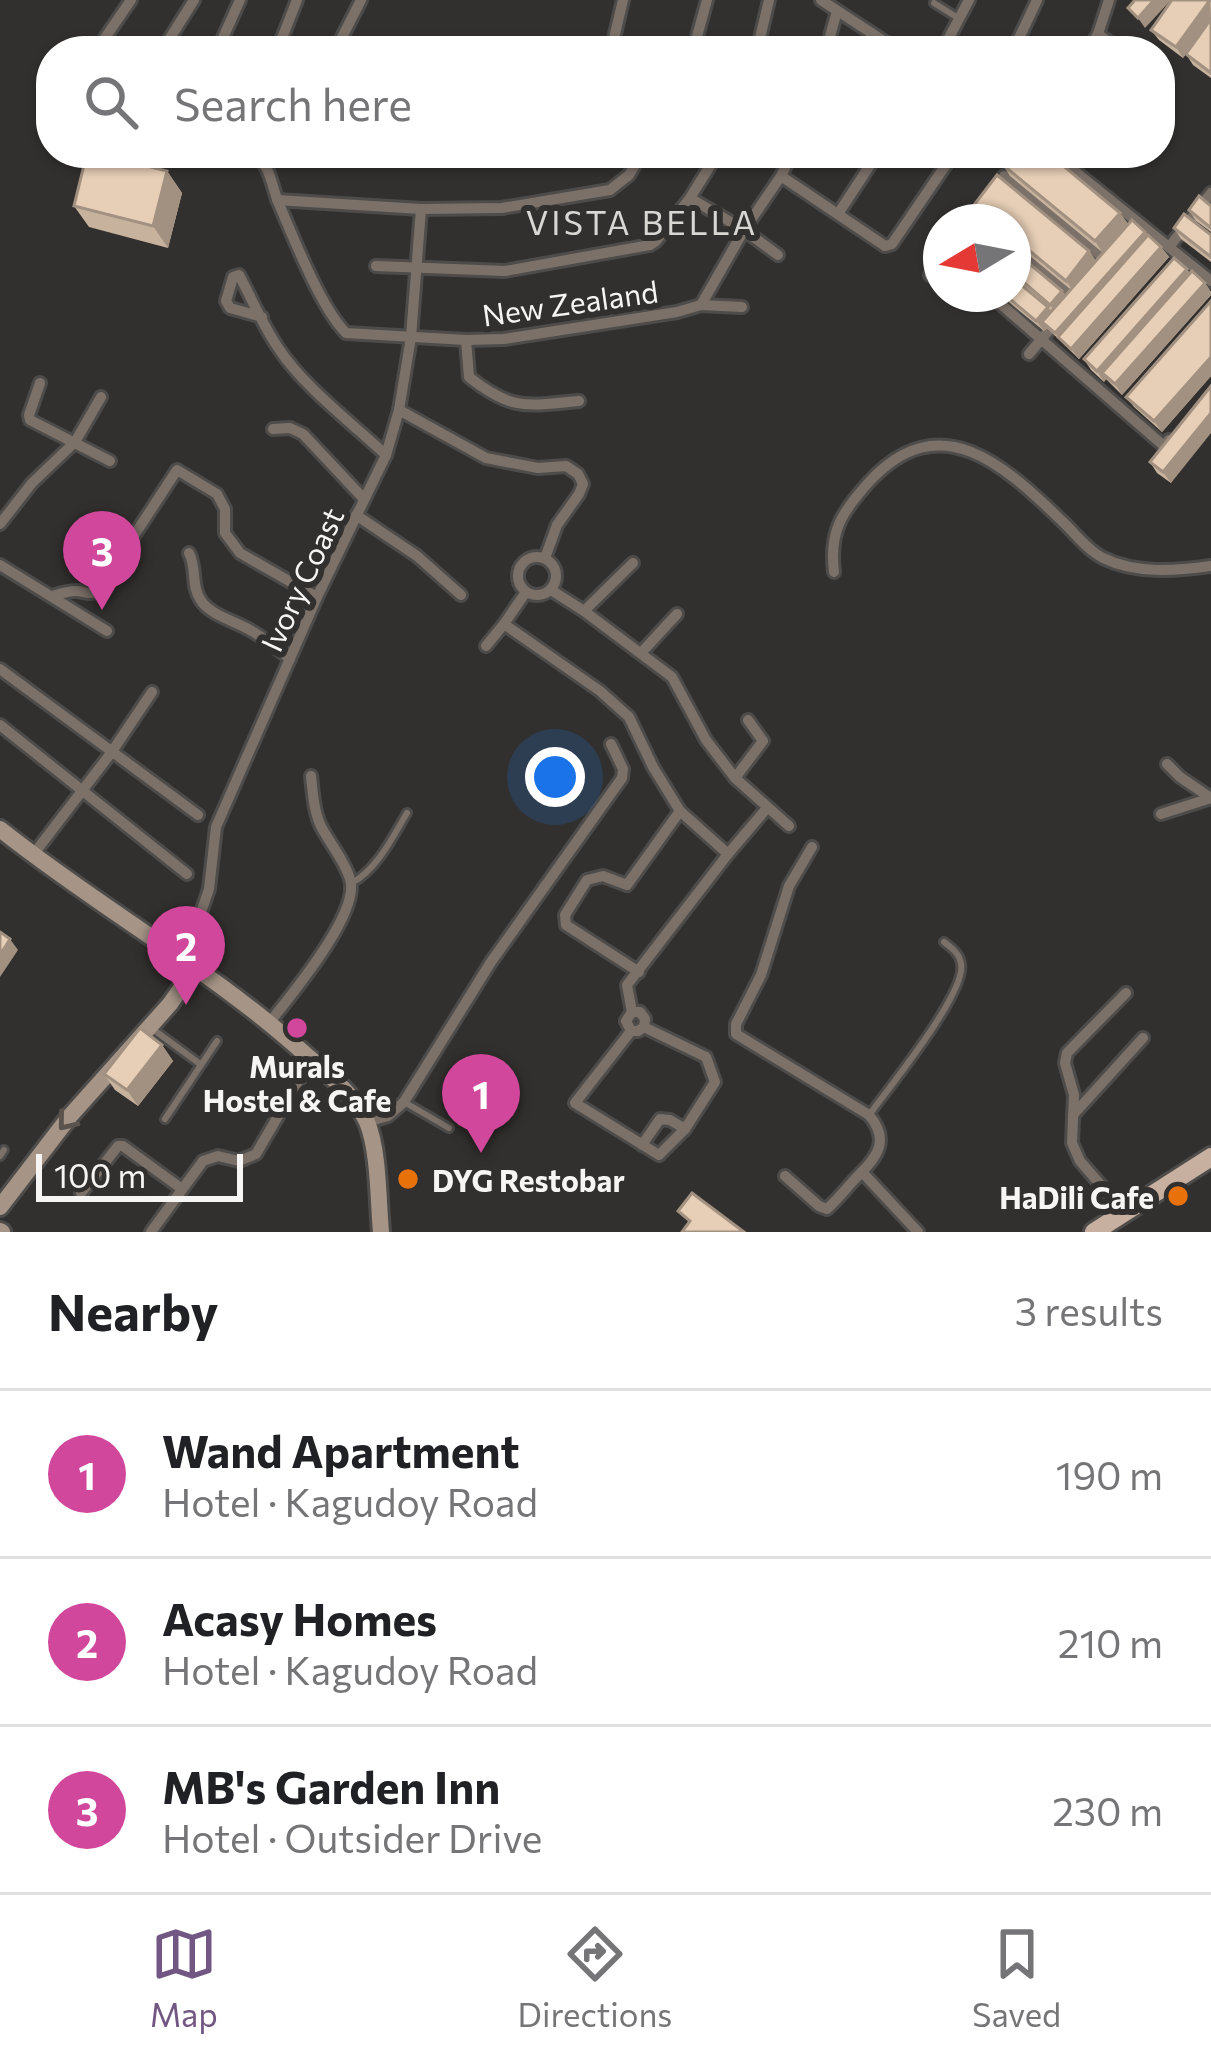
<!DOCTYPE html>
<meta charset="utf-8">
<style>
body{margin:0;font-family:Commissioner,sans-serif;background:#f2f2f2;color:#202124}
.compass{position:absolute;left:923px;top:204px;width:108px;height:108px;border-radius:50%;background:#fff;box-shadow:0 3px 9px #0004;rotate:260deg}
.scale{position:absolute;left:36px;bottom:30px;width:207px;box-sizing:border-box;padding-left:12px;border:6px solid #f6f5f3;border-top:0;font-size:33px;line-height:42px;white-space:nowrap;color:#f6f5f3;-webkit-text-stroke:9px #32302e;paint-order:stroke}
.you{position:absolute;left:555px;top:777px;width:42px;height:42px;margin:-30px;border:9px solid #fff;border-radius:50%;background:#1a73e8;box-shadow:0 0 0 18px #1a73e833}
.badge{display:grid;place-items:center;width:78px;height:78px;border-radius:50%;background:#735783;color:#fff;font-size:39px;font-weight:700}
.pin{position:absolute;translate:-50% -99px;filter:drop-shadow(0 3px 6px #0008)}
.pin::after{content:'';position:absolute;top:63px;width:42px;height:36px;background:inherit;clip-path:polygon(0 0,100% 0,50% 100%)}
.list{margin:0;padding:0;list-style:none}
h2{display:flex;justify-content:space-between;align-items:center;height:156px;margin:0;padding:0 48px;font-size:51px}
h2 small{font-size:39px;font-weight:400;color:#757577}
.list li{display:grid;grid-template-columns:78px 1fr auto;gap:36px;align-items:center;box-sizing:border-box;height:168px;padding:0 48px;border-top:3px solid #e0e0e0}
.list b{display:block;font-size:45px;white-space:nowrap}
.list p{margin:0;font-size:39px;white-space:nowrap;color:#757577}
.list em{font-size:39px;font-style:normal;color:#757577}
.icon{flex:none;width:66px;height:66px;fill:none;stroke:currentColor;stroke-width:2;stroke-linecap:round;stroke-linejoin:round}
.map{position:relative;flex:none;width:1211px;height:1232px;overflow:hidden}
.search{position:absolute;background:#fff;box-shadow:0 3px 9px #0004;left:36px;right:36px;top:36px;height:132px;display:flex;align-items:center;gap:30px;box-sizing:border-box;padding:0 42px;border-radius:48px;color:#757577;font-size:45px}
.sheet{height:660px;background:#fff}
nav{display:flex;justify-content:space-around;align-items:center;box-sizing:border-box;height:168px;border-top:3px solid #e0e0e0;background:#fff;font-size:33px;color:#757577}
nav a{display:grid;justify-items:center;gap:6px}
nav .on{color:#735783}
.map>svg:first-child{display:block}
</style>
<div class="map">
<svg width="1211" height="1232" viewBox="0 0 1211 1232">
<rect width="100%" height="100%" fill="#32302e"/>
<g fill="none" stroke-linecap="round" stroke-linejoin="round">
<!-- lane casing -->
<g stroke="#4d4c4a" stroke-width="12">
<g id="lane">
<path d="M934,3L958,18"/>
<path d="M352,883C378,868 392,838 407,813"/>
<path d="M154,1030L200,1064"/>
<path d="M404,1102L449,1128"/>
<path d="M869,1115C888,1089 967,992 961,964C960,954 952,948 944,942"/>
<path d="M165,1119L217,1041"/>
<path d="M0,1156L4,1150"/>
</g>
</g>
<!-- street casing -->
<g stroke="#4d4c4a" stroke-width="16">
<g id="street">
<path d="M821,0L899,51"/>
<path d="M1098,34L1121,51"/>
<path d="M96,51L131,0"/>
<path d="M166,51L165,46L194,0"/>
<path d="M217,51L240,0"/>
<path d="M277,51L297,0"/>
<path d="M335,51L361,0"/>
<path d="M611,51L623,0"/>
<path d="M693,51L707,0"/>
<path d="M757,51L769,0"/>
<path d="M826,51L837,11"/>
<path d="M942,51L969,0"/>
<path d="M1013,51L1037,0"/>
<path d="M1087,51L1098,34L1109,0"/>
<path d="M254,153C271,166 271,185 279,204C294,239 321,308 346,333L466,340L504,339L677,312L701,305L742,307"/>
<path d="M1052,153L1211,281"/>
<path d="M781,176L885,246L892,244L954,153"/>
<path d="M1004,176L1107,261"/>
<path d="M690,198L744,230L778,255"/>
<path d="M277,200L421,209L502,208L610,190L629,175L642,153"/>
<path d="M838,214L878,153"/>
<path d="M971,222L987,200"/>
<path d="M1170,246L1211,193"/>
<path d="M1013,248L1075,300"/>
<path d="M376,266L505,271L650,245L656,241L690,198L718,153"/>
<path d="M930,275L941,263"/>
<path d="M989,294L1164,446L1169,440"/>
<path d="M701,305L744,230L781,176L792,153"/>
<path d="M262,317L230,308L226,301L233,277L239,275C252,299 263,326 279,349C303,386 353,424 386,455"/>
<path d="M466,340L469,377C512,411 526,406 579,401"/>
<path d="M1029,354L1056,322"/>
<path d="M40,383L29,415L30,420L110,461"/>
<path d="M399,410L486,458L538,468L566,466L578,474L583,484L579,494L557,525L545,558"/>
<path d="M273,429L290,428L303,434L364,499"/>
<path d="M356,515L417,556L461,595"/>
<path d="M0,524L32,483L75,442L101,397"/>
<path d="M189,553C197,568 191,585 200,599C209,615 235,621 250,630C264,638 277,648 290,659"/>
<circle cx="537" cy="576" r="19"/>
<path d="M0,565L107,631"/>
<path d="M834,572C829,531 842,512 869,482C940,405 1004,465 1062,521C1075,533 1087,550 1103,558C1136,574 1175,571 1211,566"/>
<path d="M551,590L584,611L633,563"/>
<path d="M52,596C60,594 69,590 78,591C86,592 88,595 97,592L177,470L217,494L225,509V533L240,553L317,597"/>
<path d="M584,611L672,677L706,740L735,778L789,826"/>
<path d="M504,624L526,592"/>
<path d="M486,646L504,624L600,691L629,717L653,767L680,811L728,854"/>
<path d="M641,653L677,614"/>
<path d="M0,669L198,815"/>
<path d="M0,725L187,874"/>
<path d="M1167,764L1180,777L1211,798"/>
<path d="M735,778L763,741L748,720"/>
<path d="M1161,814L1211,798"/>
<path d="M33,855L111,753L152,692"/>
<path d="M182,958L194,933L209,889L216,827L317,597L386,455L399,410L411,337L421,209"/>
<path d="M639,972L566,925L565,915L587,880L603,876L627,885L680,811"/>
<path d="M632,1012L627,985L728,854L767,808"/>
<path d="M270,1022C291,995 361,912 350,879C345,862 332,846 323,830C314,815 313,794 311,776"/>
<path d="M631,1031L626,1021L632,1012H640L645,1019L644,1027L638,1031H631L575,1103L659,1155L685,1129L715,1082L706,1057L644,1027"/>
<path d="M1073,1115L1143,1038"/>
<path d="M367,1122L388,1116L404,1102L491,962L622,778L623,769L611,744"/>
<path d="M642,1145L660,1119L670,1120L685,1129"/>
<path d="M862,1172L918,1232"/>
<path d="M785,1176L819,1206L827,1209C837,1200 845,1190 854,1180C875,1159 892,1142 869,1115L736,1034V1024L761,975L789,886L812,847"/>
<path d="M81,1193L118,1146H123L182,1189"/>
<path d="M1125,1213L1080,1161L1072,1143L1074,1095L1065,1063L1067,1053L1126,993"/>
<path d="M151,1232L203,1161L218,1156L239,1161L256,1154L302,1075L314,1061"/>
</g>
</g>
<!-- secondary casing -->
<g stroke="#4d4c4a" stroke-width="22">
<g id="secondary">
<path d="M0,829C99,908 211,969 305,1054C327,1073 355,1095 367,1122C379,1151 378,1200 381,1232"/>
<path d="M0,1207L70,1116L170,1004L195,968"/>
<path d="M0,1231L2,1232"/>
</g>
</g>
<!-- primary casing -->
<g stroke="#4d4c4a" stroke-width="24">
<path id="primary" d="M1094,1232L1211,1157"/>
</g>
<!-- lane -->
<use href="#lane" stroke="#7c7169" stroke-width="6"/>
<!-- street -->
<use href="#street" stroke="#7c7169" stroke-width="10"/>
<!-- secondary -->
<use href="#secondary" stroke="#a69587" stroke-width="16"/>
<!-- primary -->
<use href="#primary" stroke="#c7b09f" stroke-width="18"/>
</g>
<!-- wall -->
<g fill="#c7b29d">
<path d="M1211,0V78L1193,65L1186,54L1183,58L1159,40L1151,30Z"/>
<path d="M1003,165L1120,213L1128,224L1102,252L1010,176Z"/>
<path d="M167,171L182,193L168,248L89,227L74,206Z"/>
<path d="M997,175L1089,251L1096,261L1132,220L1161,247L1169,257L1079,359L1047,328L1044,331L999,294H1013V278L1036,297L1013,278V250L1062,291L1066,296L1071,290L1013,242V222H989L981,216L974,205Z"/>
<path d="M1211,206V232L1196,221L1189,210Z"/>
<path d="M1174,228L1211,235V262L1181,239Z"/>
<path d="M1187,269L1190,274L1205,283L1211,292V295L1122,395L1106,379L1104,382L1091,370L1084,359Z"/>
<path d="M1211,301V376L1162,432L1134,407L1126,397Z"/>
<path d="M1211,386L1171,483L1157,473L1150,462Z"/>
<path d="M162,1045L173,1061L138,1106L115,1090L104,1074Z"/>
</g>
<!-- shaded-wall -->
<g fill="#a29180">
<path d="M1154,0H1171L1145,28L1138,18Z"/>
<path d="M1210,0L1211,19L1183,58L1176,47Z"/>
<path d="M167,171L182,193L168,248L153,226Z"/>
<path d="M1120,213L1128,224L1102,252L1095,241Z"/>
<path d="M1145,232L1153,243L1058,337L1063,344L1055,333Z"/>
<path d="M1161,247L1169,257L1079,359L1071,349Z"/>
<path d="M1089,251L1097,262L1074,292L1066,281Z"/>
<path d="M1187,269L1194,280L1102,373L1106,379L1104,382L1097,371Z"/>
<path d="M1205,283L1211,292V295L1122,395L1115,384Z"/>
<path d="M1062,291L1069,301L1058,315L1050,305Z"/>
<path d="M1048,307L1055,317L1042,322L1047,328L1044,331L1036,321Z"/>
<path d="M1211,357V376L1162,432L1154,421Z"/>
<path d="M1211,413V433L1171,483L1163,472Z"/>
<path d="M10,939L18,950L0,977V955Z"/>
<path d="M162,1045L173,1061L138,1106L127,1090Z"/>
</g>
<!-- building -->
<g fill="#e7cfb7" stroke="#a29180" stroke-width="3">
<path d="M1135,0H1154L1138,18L1128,8Z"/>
<path d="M1172,0H1210L1176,47L1151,30Z"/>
<path d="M1211,19V73L1186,54Z"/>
<path d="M87,153H95L167,171L153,226L74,206Z"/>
<path d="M1012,153H1048L1120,213L1095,241L1003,165Z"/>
<path d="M997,175L1089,251L1066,281L1013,237V222H995L974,205Z"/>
<path d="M1199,196L1211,206V228L1189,210Z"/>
<path d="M968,214L979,222H962Z"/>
<path d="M1184,214L1211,235V257L1174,228Z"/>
<path d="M1132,220L1145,232L1055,333L1042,322Z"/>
<path d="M1148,235L1161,247L1071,349L1058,337Z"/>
<path d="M1013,250L1062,291L1050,305L1013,273Z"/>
<path d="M1174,258L1187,269L1097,371L1084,359Z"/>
<path d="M1192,271L1205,283L1115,384L1102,373Z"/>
<path d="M1013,278L1048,307L1036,321L1004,294H1013Z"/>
<path d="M1211,301V357L1154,421L1126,397Z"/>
<path d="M1211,386V413L1163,472L1150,462Z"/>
<path d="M0,932L10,939L0,955Z"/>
<path d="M140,1028L162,1045L127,1090L104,1074Z"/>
<path d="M692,1193L744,1232H682L690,1221L678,1211Z"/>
</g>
<!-- one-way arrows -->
<defs><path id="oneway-chevron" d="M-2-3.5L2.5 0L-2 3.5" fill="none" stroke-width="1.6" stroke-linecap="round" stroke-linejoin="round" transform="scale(3)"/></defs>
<use stroke="#5b534d" href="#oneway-chevron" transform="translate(66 1122) rotate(129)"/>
<!-- markers -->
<circle fill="#d1479c" stroke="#32302e" stroke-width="4.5" cx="297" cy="1028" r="12"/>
<g fill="#e8710a" stroke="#32302e" stroke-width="4.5">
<circle cx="408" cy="1179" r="12"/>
<circle cx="1178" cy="1196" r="12"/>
</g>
<g text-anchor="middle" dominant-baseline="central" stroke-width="12" stroke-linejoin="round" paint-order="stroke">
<!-- street labels -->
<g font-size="30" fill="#f6f5f3" stroke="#32302e">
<text transform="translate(570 302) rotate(-8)">New Zealand</text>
<text transform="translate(301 579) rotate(-65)">Ivory Coast</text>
</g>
<!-- poi labels -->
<g font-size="30" font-weight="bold" fill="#f6f5f3" stroke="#32302e">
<text x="297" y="1065">Murals<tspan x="297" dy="34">Hostel &amp; Cafe</tspan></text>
<text x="432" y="1179" text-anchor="start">DYG Restobar</text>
<text x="1154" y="1196" text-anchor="end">HaDili Cafe</text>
</g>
<!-- neighbourhood labels -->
<g font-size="33" letter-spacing="3" fill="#d9d7d4" stroke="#32302e">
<text x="642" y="221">VISTA BELLA</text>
</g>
</g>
</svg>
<svg class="compass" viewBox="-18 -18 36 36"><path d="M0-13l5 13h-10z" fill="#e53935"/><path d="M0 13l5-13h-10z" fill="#757577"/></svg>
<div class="scale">100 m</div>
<div class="you"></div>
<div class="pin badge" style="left:481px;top:1153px;background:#d1479c">1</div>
<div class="pin badge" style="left:186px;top:1005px;background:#d1479c">2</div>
<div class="pin badge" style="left:102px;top:610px;background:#d1479c">3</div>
<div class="search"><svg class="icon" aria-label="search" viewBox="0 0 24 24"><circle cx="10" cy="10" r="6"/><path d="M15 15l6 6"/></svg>Search here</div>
</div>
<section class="sheet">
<h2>Nearby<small>3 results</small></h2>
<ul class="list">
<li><span class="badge" style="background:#d1479c">1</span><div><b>Wand Apartment</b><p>Hotel · Kagudoy Road</p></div><em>190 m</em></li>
<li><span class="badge" style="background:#d1479c">2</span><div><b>Acasy Homes</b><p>Hotel · Kagudoy Road</p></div><em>210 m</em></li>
<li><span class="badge" style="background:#d1479c">3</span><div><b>MB's Garden Inn</b><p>Hotel · Outsider Drive</p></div><em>230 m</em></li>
</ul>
</section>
<nav>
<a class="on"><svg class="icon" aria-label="map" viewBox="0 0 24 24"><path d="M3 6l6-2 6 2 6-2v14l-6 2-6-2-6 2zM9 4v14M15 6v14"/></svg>Map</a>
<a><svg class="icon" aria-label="directions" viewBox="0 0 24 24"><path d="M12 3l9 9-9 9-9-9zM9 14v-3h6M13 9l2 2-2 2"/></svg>Directions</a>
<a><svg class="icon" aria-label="saved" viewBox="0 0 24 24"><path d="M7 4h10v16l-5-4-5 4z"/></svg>Saved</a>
</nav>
